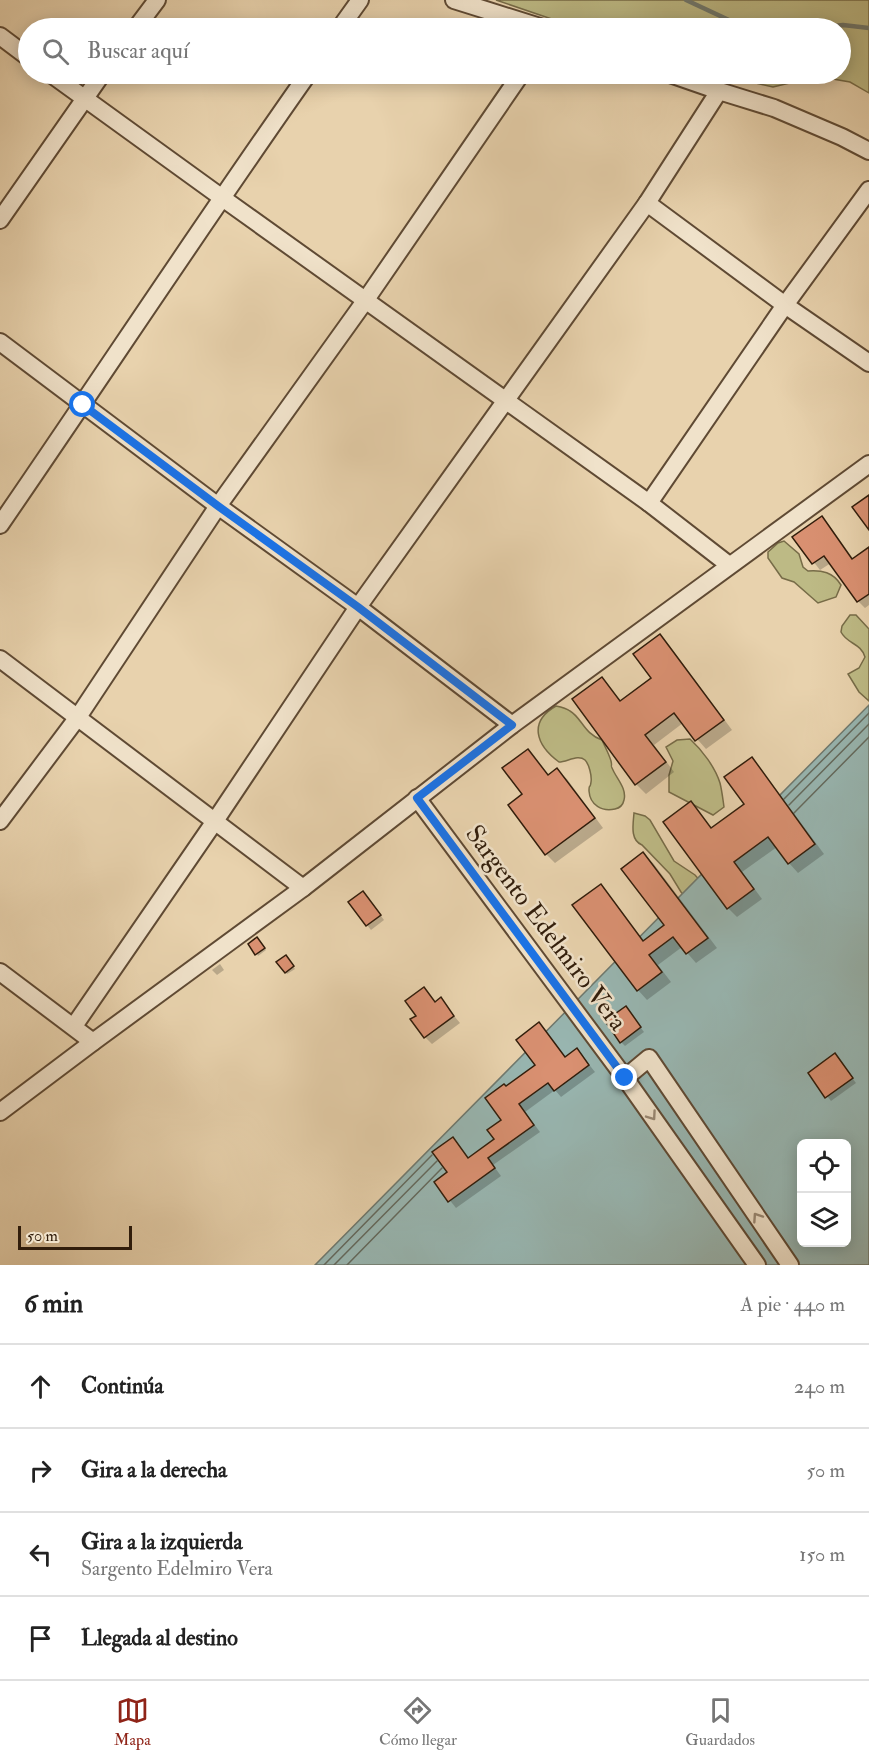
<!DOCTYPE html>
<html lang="es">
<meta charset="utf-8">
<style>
body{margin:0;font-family:"IM FELL Double Pica",serif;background:#f6f6f6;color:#222}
.controls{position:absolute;right:18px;bottom:18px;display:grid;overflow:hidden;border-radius:9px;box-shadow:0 3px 15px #0003}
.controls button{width:54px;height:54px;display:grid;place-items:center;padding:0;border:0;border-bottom:2px solid #e0e0e0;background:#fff;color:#222;font:30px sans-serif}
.scale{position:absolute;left:18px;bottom:15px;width:114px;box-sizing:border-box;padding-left:6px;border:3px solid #311d0b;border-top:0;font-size:16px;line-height:21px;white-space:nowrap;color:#311d0b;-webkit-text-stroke:4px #f0e2ca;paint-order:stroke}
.stop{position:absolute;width:18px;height:18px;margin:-14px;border:4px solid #1a73e8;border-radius:50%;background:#fff}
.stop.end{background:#1a73e8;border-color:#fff;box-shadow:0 2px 6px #0008}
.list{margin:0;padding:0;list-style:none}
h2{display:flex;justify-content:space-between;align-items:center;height:78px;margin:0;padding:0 24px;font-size:26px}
h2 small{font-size:20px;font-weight:400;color:#767676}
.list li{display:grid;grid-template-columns:39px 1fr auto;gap:18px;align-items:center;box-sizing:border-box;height:84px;padding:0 24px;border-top:2px solid #e0e0e0}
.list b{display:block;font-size:22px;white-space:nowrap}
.list p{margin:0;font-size:20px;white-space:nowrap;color:#767676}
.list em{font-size:20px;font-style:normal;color:#767676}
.icon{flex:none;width:33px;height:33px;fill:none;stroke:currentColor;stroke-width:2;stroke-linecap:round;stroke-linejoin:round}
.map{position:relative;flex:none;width:869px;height:1265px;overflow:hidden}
.search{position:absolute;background:#fff;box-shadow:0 3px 15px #0003;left:18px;right:18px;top:18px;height:66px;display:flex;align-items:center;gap:15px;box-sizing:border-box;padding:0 21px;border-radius:33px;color:#767676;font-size:22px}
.sheet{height:414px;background:#fff}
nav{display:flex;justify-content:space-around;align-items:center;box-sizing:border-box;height:84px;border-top:2px solid #e0e0e0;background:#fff;font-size:16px;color:#767676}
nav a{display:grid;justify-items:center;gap:3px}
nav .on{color:#8f2418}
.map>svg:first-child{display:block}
</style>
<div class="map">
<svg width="869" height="1265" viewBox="0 0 869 1265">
<rect width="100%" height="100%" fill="#e8d2ad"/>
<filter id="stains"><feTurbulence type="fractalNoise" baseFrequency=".00333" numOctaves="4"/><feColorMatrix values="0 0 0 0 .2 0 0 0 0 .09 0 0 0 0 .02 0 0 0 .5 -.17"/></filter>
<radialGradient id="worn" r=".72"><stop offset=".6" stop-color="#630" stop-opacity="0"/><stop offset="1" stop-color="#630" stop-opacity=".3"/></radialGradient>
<!-- green -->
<g fill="#bdba85" stroke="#776c48" stroke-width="1.5">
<path d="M496,0H869V93L850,82L827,78L815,77L773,87L717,74H840V28H578Z"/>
<path d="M784,541L799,554L803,567L808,571C822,570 833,572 841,585L836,597L818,603L794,582L782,578L768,558V552L778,543Z"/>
<path d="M850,615H856L869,629V701L859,692L848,674L859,668L865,657C861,643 847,644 841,632L842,626Z"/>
<path d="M556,706C561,707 566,708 570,711C582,718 584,734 602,740C605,747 609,754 611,761C613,770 609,762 613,770C617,779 627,789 624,800C623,805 620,808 615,809C602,812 590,805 589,791C589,783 590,790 591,782C592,776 589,764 585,760C578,754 567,762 559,762C536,745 528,722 556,706Z"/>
<path d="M690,739C702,750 715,767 720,783C722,791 723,800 724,807L713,815L669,792V775L673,761L666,747L677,740Z"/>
<path d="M634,813L645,816L650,820L674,861L695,875L703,884L690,902L681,892L670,874L642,845C630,840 633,825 634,813Z"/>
</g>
<!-- water -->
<path fill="#98b6b1" stroke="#6f796f" stroke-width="1.5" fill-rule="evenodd" d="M869,705V1265H315ZM802,1144H846V1242H802Z"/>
<!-- shadow -->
<g fill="#0003">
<path d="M822,518L829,525L854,560L869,565V605L865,608L858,601L831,563L820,570L794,537Z"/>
<path d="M660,636L669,645L732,730L706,749L683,723L654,745L674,772L646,794L636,784L574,700L602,679L622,702L653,679Z"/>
<path d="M528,751L549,776L557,770L567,779L603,828L555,863L546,854L524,795Z"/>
<path d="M752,759L761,769L824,854L798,873L789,863L777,847L742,872L762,899L737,917L728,908L691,803L700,813L712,829L746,804Z"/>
<path d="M643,854L653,863L717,948L696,963L682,947L658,965L671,982L647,1000L638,990L600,886L610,896L645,942L666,925Z"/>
<path d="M367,897L384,920L371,930L367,925Z"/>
<path d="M257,939L266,950L258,956L257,954Z"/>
<path d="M286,957L295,969L287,974L278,962Z"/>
<path d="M220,964L224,970L217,975L212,970Z"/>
<path d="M424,989L436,1003L440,999L460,1023L432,1044L425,1037L418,1016Z"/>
<path d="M630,1013L644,1032L625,1046L621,1042Z"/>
<path d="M539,1024L566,1058L583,1057L595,1072L561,1097L555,1090L525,1112L540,1132L493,1165L501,1176L456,1208L436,1183L449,1173L459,1146L469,1159L496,1139L503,1120L506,1088L537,1066Z"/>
<path d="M839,1060L856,1083L831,1101L810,1074Z"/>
</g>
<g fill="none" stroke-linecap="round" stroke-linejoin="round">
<!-- shore -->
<g stroke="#646a5e" stroke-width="1.5">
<path d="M784,799L869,713"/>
<path d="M789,805L869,724"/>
<path d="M794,813L869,737"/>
<path d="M324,1265L432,1155"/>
<path d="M334,1265L437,1161"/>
<path d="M347,1265L442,1168"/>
</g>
<!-- stream -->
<g stroke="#6f796f" stroke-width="4.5">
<path d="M686,0L746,28"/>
<path d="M816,28L843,25L869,28"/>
</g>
</g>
<!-- building -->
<g fill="#d99071" stroke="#311d0b" stroke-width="1.5">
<path d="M869,495V530L852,507Z"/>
<path d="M822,516L852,559L869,547V594L857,602L824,556L812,564L792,537Z"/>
<path d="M660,634L724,720L695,741L674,713L645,735L666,762L635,785L572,699L602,677L620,701L651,678L633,654Z"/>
<path d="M528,749L548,775L557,768L595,818L545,855L508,805L522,794L502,768Z"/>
<path d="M752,757L815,844L788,864L768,837L734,862L754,889L727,909L663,822L691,801L711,828L744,804L724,777Z"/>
<path d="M643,852L708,938L686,954L673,937L649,955L662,972L637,991L572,905L601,884L643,941L664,925L621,869Z"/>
<path d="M363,891L381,915L366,926L348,902Z"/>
<path d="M257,937L265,948L255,955L248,944Z"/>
<path d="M286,955L294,966L285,973L276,962Z"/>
<path d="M424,987L435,1002L441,997L454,1016L424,1038L410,1019L416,1016L405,1001Z"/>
<path d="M626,1006L641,1027L620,1043L605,1021Z"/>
<path d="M539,1022L565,1057L577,1048L589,1065L554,1091L548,1083L519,1104L534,1125L488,1158L495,1168L448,1202L434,1182L447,1172L432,1152L453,1137L468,1158L494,1139L487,1130L501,1120L485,1098L504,1084L506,1086L535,1065L516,1040Z"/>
<path d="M835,1053L853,1078L825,1098L808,1073Z"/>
</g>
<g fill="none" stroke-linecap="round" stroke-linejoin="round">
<!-- minor casing -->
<g stroke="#5f4a34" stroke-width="20">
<g id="minor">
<path d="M454,0L543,28"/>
<path d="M136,28L157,0"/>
<path d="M340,28L360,0"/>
<path d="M0,36L28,57"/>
<path d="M51,74L221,197L649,503L729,565"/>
<path d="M670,74L719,91L774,108L842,137L869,151"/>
<path d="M647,203L785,305L869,363"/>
<path d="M0,220L102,74"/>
<path d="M0,342L218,506L358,607L512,725"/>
<path d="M649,503L785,305L869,190"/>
<path d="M0,525C103,375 203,223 308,74"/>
<path d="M0,659L303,888"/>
<path d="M417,798L625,1078L757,1265"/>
<path d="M0,821L78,717L218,506L365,301L521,74"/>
<path d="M0,972L93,1042"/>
<path d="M74,1026L215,821L358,607L647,203L719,91"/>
<path d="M625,1078L649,1058L790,1265"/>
<path d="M0,1112L93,1042L303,888L512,725L869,464"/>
</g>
</g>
<!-- minor -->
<use href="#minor" stroke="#f0e2ca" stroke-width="16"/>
</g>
<!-- one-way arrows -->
<defs><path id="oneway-chevron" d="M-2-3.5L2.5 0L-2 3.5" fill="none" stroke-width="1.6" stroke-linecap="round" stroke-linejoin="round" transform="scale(1.5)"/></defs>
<g stroke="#9a8974">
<use href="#oneway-chevron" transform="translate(652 1116) rotate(55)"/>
<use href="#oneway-chevron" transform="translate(757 1217) rotate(-124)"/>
</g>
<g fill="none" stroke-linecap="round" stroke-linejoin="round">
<!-- route -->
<path stroke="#1a73e8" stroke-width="8" d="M83,405L218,506L358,607L512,725L417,798L625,1078"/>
</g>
<g text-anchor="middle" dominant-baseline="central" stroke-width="5" stroke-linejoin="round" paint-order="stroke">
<!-- street labels -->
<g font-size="26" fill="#311d0b" stroke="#f0e2ca">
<text transform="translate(546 928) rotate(53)">Sargento Edelmiro Vera</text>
</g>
</g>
<rect width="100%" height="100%" filter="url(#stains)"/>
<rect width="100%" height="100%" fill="url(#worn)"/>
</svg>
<div class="controls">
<button><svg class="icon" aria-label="locate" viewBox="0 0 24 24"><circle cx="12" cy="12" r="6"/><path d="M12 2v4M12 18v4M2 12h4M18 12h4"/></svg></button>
<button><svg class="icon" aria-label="layers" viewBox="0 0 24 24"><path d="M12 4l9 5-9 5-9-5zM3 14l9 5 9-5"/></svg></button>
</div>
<div class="scale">50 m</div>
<div class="stop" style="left:83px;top:405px"></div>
<div class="stop end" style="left:625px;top:1078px"></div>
<div class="search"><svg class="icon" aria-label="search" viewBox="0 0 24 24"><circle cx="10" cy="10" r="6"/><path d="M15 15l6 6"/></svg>Buscar aquí</div>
</div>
<section class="sheet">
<h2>6 min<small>A pie · 440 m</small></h2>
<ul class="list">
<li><svg class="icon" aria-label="ahead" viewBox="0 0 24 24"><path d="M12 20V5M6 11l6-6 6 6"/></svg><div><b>Continúa</b></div><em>240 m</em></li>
<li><svg class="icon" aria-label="right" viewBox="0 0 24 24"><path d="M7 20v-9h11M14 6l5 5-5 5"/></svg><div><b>Gira a la derecha</b></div><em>50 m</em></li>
<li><svg class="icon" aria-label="left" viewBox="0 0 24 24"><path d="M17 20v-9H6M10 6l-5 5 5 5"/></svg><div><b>Gira a la izquierda</b><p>Sargento Edelmiro Vera</p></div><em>150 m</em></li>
<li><svg class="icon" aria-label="arrive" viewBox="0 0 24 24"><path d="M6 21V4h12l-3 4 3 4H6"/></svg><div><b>Llegada al destino</b></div></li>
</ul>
</section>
<nav>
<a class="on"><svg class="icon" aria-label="map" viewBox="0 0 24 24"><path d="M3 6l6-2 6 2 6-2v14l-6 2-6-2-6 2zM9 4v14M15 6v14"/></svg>Mapa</a>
<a><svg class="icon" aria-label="directions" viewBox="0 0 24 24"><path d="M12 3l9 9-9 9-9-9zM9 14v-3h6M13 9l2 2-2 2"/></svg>Cómo llegar</a>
<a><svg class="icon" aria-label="saved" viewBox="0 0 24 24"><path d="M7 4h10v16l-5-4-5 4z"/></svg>Guardados</a>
</nav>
